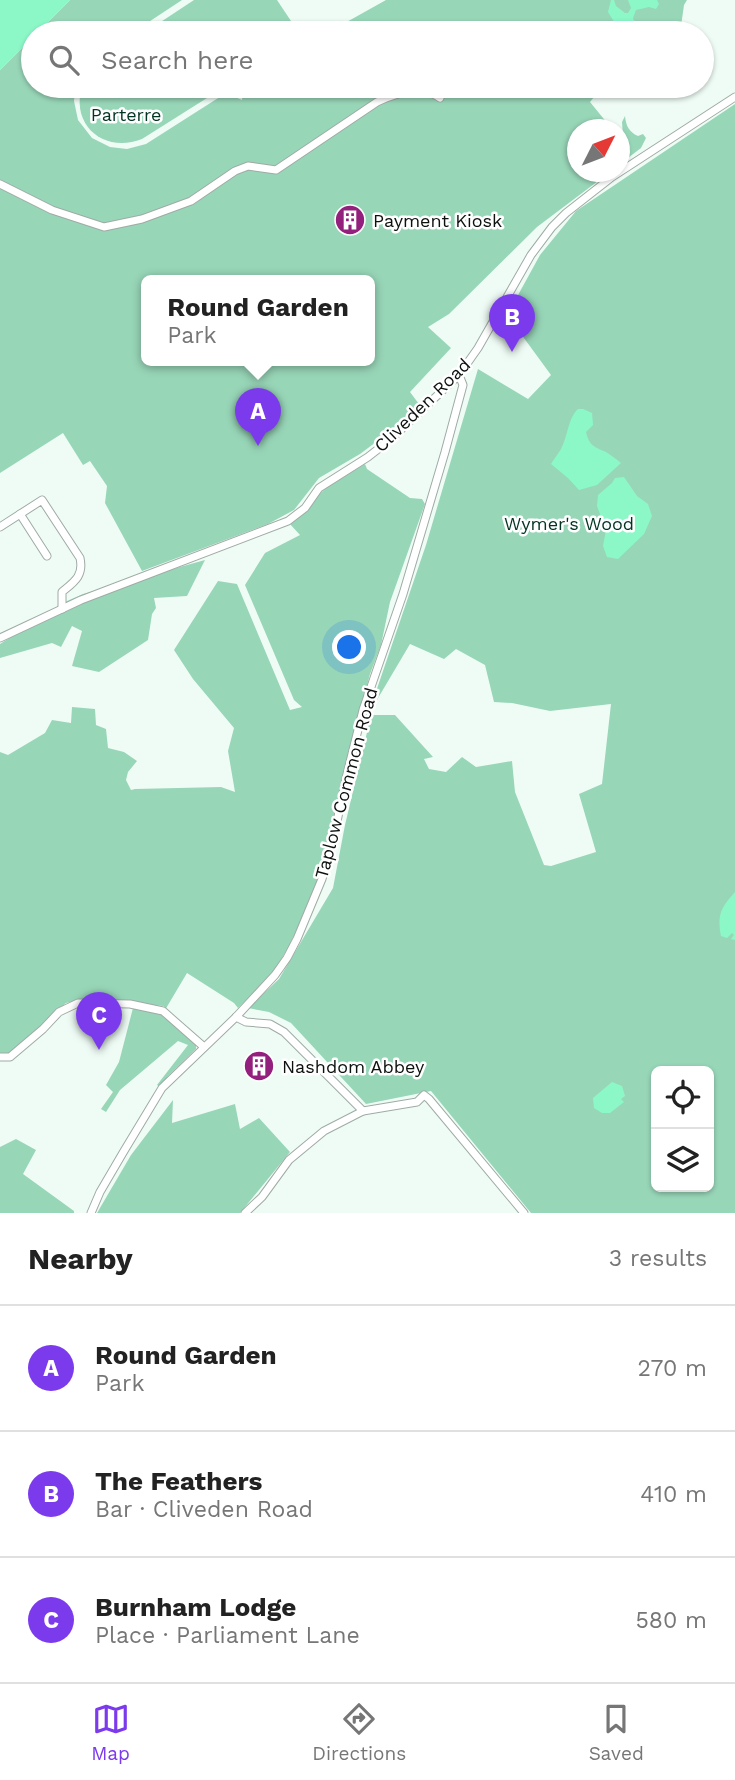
<!DOCTYPE html>
<meta charset="utf-8">
<style>
body{margin:0;font-family:"Work Sans",sans-serif;background:#f2f2f2;color:#222}
.controls{position:absolute;right:21px;bottom:21px;display:grid;overflow:hidden;border-radius:10px;box-shadow:0 2px 5px #0004}
.controls button{width:63px;height:63px;display:grid;place-items:center;padding:0;border:0;border-bottom:2px solid #e0e0e0;background:#fff;color:#222;font:35px sans-serif}
.compass{position:absolute;left:567px;top:119px;width:63px;height:63px;border-radius:50%;background:#fff;box-shadow:0 2px 5px #0004;rotate:48deg}
.you{position:absolute;left:350px;top:648px;width:24px;height:24px;margin:-18px;border:5px solid #fff;border-radius:50%;background:#1a73e8;box-shadow:0 0 0 10px #1a73e833}
.badge{display:grid;place-items:center;width:46px;height:46px;border-radius:50%;background:#7c3aed;color:#fff;font-size:23px;font-weight:700}
.pin{position:absolute;translate:-50% -58px;filter:drop-shadow(0 2px 4px #0008)}
.pin::after{content:'';position:absolute;top:37px;width:24px;height:21px;background:inherit;clip-path:polygon(0 0,100% 0,50% 100%)}
.popup{position:absolute;left:141px;top:275px;width:234px;height:91px;box-sizing:border-box;display:grid;place-content:center;border-radius:10px;background:#fff;filter:drop-shadow(0 2px 5px #0005);font-size:23px;white-space:nowrap;color:#767676}
.popup b{font-size:26px;color:#222}
.popup::after{content:'';position:absolute;left:50%;top:100%;margin-left:-14px;border:14px solid transparent;border-top-color:#fff}
.list{margin:0;padding:0;list-style:none}
h2{display:flex;justify-content:space-between;align-items:center;height:91px;margin:0;padding:0 28px;font-size:30px}
h2 small{font-size:23px;font-weight:400;color:#767676}
.list li{display:grid;grid-template-columns:46px 1fr auto;gap:21px;align-items:center;box-sizing:border-box;height:126px;padding:0 28px;border-top:2px solid #e0e0e0}
.list b{display:block;font-size:26px;white-space:nowrap}
.list p{margin:0;font-size:23px;white-space:nowrap;color:#767676}
.list em{font-size:23px;font-style:normal;color:#767676}
.icon{flex:none;width:38px;height:38px;fill:none;stroke:currentColor;stroke-width:2;stroke-linecap:round;stroke-linejoin:round}
.map{position:relative;flex:none;width:735px;height:1213px;overflow:hidden}
.search{position:absolute;background:#fff;box-shadow:0 2px 5px #0004;left:21px;right:21px;top:21px;height:77px;display:flex;align-items:center;gap:18px;box-sizing:border-box;padding:0 24px;border-radius:38px;color:#767676;font-size:26px}
.sheet{height:469px;background:#fff}
nav{display:flex;justify-content:space-around;align-items:center;box-sizing:border-box;height:98px;border-top:2px solid #e0e0e0;background:#fff;font-size:19px;color:#767676}
nav a{display:grid;justify-items:center;gap:4px}
nav .on{color:#7c3aed}
.map>svg:first-child{display:block}
</style>
<div class="map">
<svg width="735" height="1213" viewBox="0 0 735 1213">
<rect width="100%" height="100%" fill="#effcf5"/>
<!-- green -->
<g fill="#98d6b8" fill-rule="evenodd">
<path d="M70,0H182L132,33H37Z"/>
<path d="M194,0H277L299,33H144Z"/>
<path d="M386,0H687L684,5L680,33H327Z"/>
<path d="M33,37V86H73L70,92L75,91L74,101L78,120L92,138L110,147L127,149L146,144L226,93L242,100L243,86H603L590,102L612,129L578,130V172H610L537,227L449,314L428,327L451,348L410,392L419,404L388,433L360,454L319,478L294,510L268,524L142,571L105,503L107,486L90,461L83,465L63,433L0,473V70ZM146,280H370V360H146Z"/>
<path d="M82,86H226L142,139C105,154 70,126 82,86Z"/>
<path d="M735,104V1213H531L431,1091L366,1104L291,1023L269,1012L248,1008L279,979L333,888L345,825L368,728V715L426,545L478,369L528,399L551,375L507,315L540,255L576,211ZM410,644L444,659L456,649L485,665L494,702L512,703L550,711L611,704L602,784L579,794L596,852L551,866L544,865L515,792L512,761L476,767L462,757L446,772L429,769L424,759L433,757L395,715H368ZM656,1071H709V1187H656Z"/>
<path d="M625,116C626,126 629,132 638,136L643,134L646,138L641,148L620,164V134L623,136L622,122Z"/>
<path d="M365,464L367,469L410,498L422,499L425,504L390,602L381,645L370,674L341,784L328,854L317,886L289,946L273,973L238,1008L234,1003L187,973L165,1010L164,1006L80,1000L66,1003L12,1053L0,1055V752L8,755L45,733L52,720L71,723L72,707L95,709L96,725L106,729L108,748L124,752L137,761L128,772L126,780L131,790L135,789L221,787L235,792L228,751L234,728L193,679L174,650L218,581L237,584L290,710L302,707L294,700L245,585L265,553L300,535L289,523L327,487Z"/>
<path d="M205,560L187,596L154,598L156,608L152,614L148,640L99,672L72,666L82,631L72,626L61,647L52,643L0,658V644L67,601L83,594Z"/>
<path d="M133,1008L160,1013L193,1039L196,1044V1049L168,1076L160,1087L157,1085L188,1045L178,1041L120,1090L106,1112L101,1109L113,1092L106,1085L119,1062Z"/>
<path d="M173,1100L172,1123L235,1104L240,1129L259,1118L290,1152L240,1213H97L131,1155Z"/>
<path d="M16,1139L36,1150L23,1174L74,1211V1213H0V1147Z"/>
</g>
<!-- water -->
<g fill="#8cf8c8">
<path d="M0,0H70L37,33H33V37L0,70Z"/>
<path d="M611,0H614L616,6L625,13H628L631,8L628,0H657L659,4L656,9L649,7L636,10L633,18L637,29V33H621L608,12Z"/>
<path d="M578,409H583L592,413L593,425L586,432C589,445 594,447 606,452C611,455 616,459 621,463L597,485L579,490L568,478L551,464C554,459 558,454 561,449C568,436 568,418 578,409Z"/>
<path d="M624,477L637,496L648,504L652,516L644,534L618,559L607,557L603,546L606,530L597,506L598,495L612,483L615,478Z"/>
<path d="M735,892V940L731,939L734,935L732,933L727,938L721,936C717,914 721,908 735,892Z"/>
<path d="M612,1082L622,1086L625,1096L621,1099L624,1102L610,1113H602L594,1108L593,1098Z"/>
</g>
<g fill="none" stroke-linecap="round" stroke-linejoin="round">
<!-- minor casing -->
<g stroke="#9faba5" stroke-width="9">
<g id="minor">
<path d="M0,184L52,210L104,227L142,219L191,201L235,171L248,166L276,170L377,102C392,95 413,88 430,93C434,94 437,96 440,98"/>
<path d="M20,514L47,556"/>
<path d="M0,527L42,500L80,558C84,576 74,582 62,592V609"/>
<path d="M0,638L81,600L288,521L305,508L319,488L368,457L391,439L459,375L478,348L531,255L552,227L566,213L612,177L735,97"/>
<path d="M236,1017L246,1022L270,1024L284,1032L363,1111L417,1102L424,1095L429,1099L524,1213"/>
<path d="M0,1057H10L43,1029L59,1012L78,1003L130,1004L163,1011L204,1047"/>
<path d="M91,1213L100,1192L124,1151L162,1088L236,1017L275,975L287,958L297,939L322,879L332,845L347,774L363,710L403,594L445,452L463,385L459,375"/>
<path d="M245,1213L262,1197L289,1160L324,1131L363,1111"/>
</g>
</g>
<!-- minor -->
<use href="#minor" stroke="#fff" stroke-width="7"/>
</g>
<!-- icons -->
<defs>
<g id="building-disc" transform="scale(1.575)"><circle r="9.5" fill="#94207e" stroke="#fff"/><path d="M-4-6H4V6H1V3H-1V6H-4ZM-2.5-4.3h1.7v1.8h-1.7ZM.8-4.3h1.7v1.8H.8ZM-2.5-1h1.7V.8h-1.7ZM.8-1h1.7V.8H.8Z" fill="#fff"/></g>
</defs>
<g fill-rule="evenodd">
<use href="#building-disc" x="350" y="220"/>
<use href="#building-disc" x="259" y="1066"/>
</g>
<g text-anchor="middle" dominant-baseline="central" stroke-width="5" stroke-linejoin="round" paint-order="stroke">
<!-- park labels -->
<g font-size="18" fill="#023422" stroke="#fff">
<text x="126" y="114">Parterre</text>
<text x="569" y="523">Wymer's Wood</text>
</g>
<!-- poi labels -->
<g font-size="18" fill="#0c110e" stroke="#fff" text-anchor="start">
<text x="373" y="220">Payment Kiosk</text>
<text x="282" y="1066">Nashdom Abbey</text>
</g>
<!-- street labels -->
<g font-size="18" fill="#0c110e" stroke="#fff">
<text transform="translate(422 405) rotate(-44)">Cliveden Road</text>
<text transform="translate(346 783) rotate(-75)">Taplow Common Road</text>
</g>
</g>
</svg>
<div class="controls">
<button><svg class="icon" aria-label="locate" viewBox="0 0 24 24"><circle cx="12" cy="12" r="6"/><path d="M12 2v4M12 18v4M2 12h4M18 12h4"/></svg></button>
<button><svg class="icon" aria-label="layers" viewBox="0 0 24 24"><path d="M12 4l9 5-9 5-9-5zM3 14l9 5 9-5"/></svg></button>
</div>
<svg class="compass" viewBox="-18 -18 36 36"><path d="M0-13l5 13h-10z" fill="#e53935"/><path d="M0 13l5-13h-10z" fill="#767676"/></svg>
<div class="you"></div>
<div class="pin badge" style="left:258px;top:446px">A</div>
<div class="popup"><b>Round Garden</b>Park</div>
<div class="pin badge" style="left:512px;top:352px">B</div>
<div class="pin badge" style="left:99px;top:1050px">C</div>
<div class="search"><svg class="icon" aria-label="search" viewBox="0 0 24 24"><circle cx="10" cy="10" r="6"/><path d="M15 15l6 6"/></svg>Search here</div>
</div>
<section class="sheet">
<h2>Nearby<small>3 results</small></h2>
<ul class="list">
<li><span class="badge">A</span><div><b>Round Garden</b><p>Park</p></div><em>270 m</em></li>
<li><span class="badge">B</span><div><b>The Feathers</b><p>Bar · Cliveden Road</p></div><em>410 m</em></li>
<li><span class="badge">C</span><div><b>Burnham Lodge</b><p>Place · Parliament Lane</p></div><em>580 m</em></li>
</ul>
</section>
<nav>
<a class="on"><svg class="icon" aria-label="map" viewBox="0 0 24 24"><path d="M3 6l6-2 6 2 6-2v14l-6 2-6-2-6 2zM9 4v14M15 6v14"/></svg>Map</a>
<a><svg class="icon" aria-label="directions" viewBox="0 0 24 24"><path d="M12 3l9 9-9 9-9-9zM9 14v-3h6M13 9l2 2-2 2"/></svg>Directions</a>
<a><svg class="icon" aria-label="saved" viewBox="0 0 24 24"><path d="M7 4h10v16l-5-4-5 4z"/></svg>Saved</a>
</nav>
